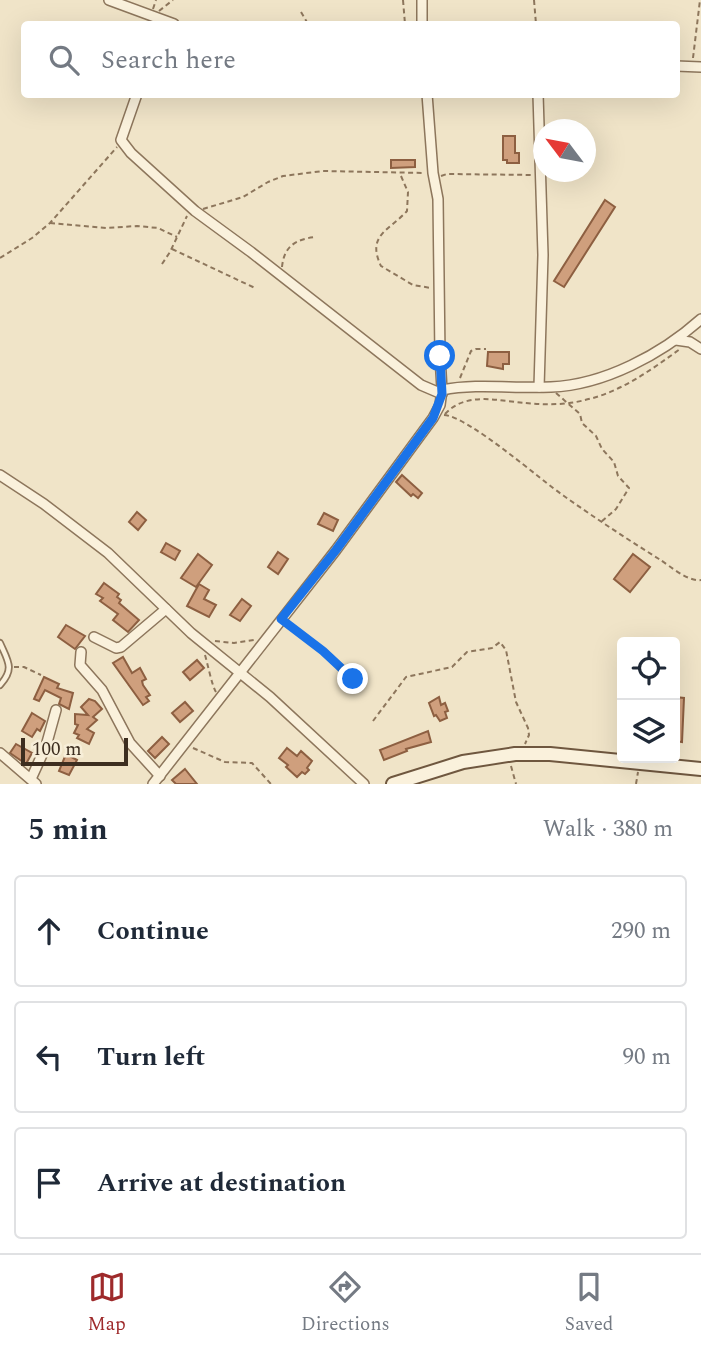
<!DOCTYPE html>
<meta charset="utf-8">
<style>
body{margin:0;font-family:Spectral,serif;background:#f6f6f7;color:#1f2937}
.controls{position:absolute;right:21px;bottom:21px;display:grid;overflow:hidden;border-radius:7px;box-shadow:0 7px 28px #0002}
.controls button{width:63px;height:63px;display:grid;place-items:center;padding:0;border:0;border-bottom:2px solid #e0e1e3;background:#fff;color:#1f2937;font:35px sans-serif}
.compass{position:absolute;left:533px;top:119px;width:63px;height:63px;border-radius:50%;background:#fff;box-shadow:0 7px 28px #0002;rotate:302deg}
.scale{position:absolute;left:21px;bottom:18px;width:107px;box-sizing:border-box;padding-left:7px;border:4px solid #3d2e20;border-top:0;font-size:19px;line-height:24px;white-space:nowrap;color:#3d2e20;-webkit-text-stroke:5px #f7eed8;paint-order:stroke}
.stop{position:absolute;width:21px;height:21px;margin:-16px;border:5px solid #1a73e8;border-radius:50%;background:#fff}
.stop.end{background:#1a73e8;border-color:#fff;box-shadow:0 2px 7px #0008}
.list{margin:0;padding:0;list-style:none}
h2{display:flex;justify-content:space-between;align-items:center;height:91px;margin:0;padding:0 28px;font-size:30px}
h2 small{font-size:23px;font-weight:400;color:#747a83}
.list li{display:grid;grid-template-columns:46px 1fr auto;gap:21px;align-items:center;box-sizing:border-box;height:112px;margin:0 14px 14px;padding:0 14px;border:2px solid #e0e1e3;border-radius:7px}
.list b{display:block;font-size:26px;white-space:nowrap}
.list em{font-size:23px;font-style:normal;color:#747a83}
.icon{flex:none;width:38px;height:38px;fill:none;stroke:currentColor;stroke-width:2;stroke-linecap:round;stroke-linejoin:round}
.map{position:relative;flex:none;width:701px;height:784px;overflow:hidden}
.search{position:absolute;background:#fff;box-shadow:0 7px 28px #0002;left:21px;right:21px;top:21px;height:77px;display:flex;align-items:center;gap:18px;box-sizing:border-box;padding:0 24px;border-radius:7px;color:#747a83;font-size:26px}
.sheet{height:469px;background:#fff}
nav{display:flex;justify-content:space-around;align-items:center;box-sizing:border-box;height:98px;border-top:2px solid #e0e1e3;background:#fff;font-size:19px;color:#747a83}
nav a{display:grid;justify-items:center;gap:4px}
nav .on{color:#9e2a2b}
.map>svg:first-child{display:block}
</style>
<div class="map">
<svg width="701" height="784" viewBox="0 0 701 784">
<rect width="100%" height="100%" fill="#f0e4c8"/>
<!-- building -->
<g fill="#cf9f7d" stroke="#8d5f41" stroke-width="2">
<path d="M503,136H515V153H519V163H507V160H503Z"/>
<path d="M391,160H415V167L391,168Z"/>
<path d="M605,200L615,207L564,287L554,281Z"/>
<path d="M488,352H509V364H503V369L487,366Z"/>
<path d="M402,475L422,493L418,498L413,494L411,496L396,482Z"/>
<path d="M137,512L146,520L138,530L129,522Z"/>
<path d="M324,513L338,520L333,531L318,524Z"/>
<path d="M166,543L180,551L175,560L161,552Z"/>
<path d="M278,552L288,559L278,574L268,567Z"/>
<path d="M198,554L212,565L196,587L181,578Z"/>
<path d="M633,554L650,567L630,592L614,579Z"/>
<path d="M104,583L119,594L117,597L121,600L119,603L139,620L128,632L113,620L118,614L100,601L103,598L96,594Z"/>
<path d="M199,584L209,590L204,599L216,605L209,617L187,606Z"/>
<path d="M242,599L251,606L240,621L230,615Z"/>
<path d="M66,625L85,636L75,649L58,637Z"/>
<path d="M123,657L132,673L140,668L146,679L142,681L143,685L150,695L146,697L149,701L143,705L113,663Z"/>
<path d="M197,660L204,668L190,680L183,672Z"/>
<path d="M44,677L59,684L57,688L73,693L69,709L59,704L61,698L45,690L39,701L34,699Z"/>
<path d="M439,697L441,705L445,703L448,711L445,712L447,718L440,721L436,715L434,716L429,703Z"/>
<path d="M675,697L684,698L682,742L675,741Z"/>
<path d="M89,699L95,701L102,709L93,717L97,720L87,729L94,733L89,744L77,738L79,735L74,733L78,725L75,724V714L88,715L81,707Z"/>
<path d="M185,702L193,711L180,722L172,713Z"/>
<path d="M32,713L45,721L40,731L37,729L32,737L22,731Z"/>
<path d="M428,731L431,742L406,749L407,751L384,760L380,750Z"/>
<path d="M162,737L169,744L155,758L148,751Z"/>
<path d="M16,744L32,753L26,764L10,753Z"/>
<path d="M287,748L297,756L301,751L312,761L307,768L309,770L305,774L302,772L297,777L286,767L288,765L279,758Z"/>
<path d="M66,754L77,760L69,775L59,771Z"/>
<path d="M185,769L197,784H176L172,780Z"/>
</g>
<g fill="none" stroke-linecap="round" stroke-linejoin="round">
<!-- lane casing -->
<g stroke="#8d765c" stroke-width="8">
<path id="lane" d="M0,643C8,661 15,669 0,685"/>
</g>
<!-- street casing -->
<g stroke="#8d765c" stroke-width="12">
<g id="street">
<path d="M109,0L174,24"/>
<path d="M422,0V24"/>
<path d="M676,66L701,67"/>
<path d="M137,94L121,140L131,153L195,211L251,252L421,385L442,394"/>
<path d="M427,94L433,173L438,199L440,356L442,390"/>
<path d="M538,94L543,255L539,387"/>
<path d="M676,340L690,342L701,349"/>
<path d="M0,475L44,504L108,553L191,633L270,697L364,784"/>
<path d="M94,637L116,648L121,647L166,609"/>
<path d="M81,652L80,665L102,690L130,743L160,776"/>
<path d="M0,753L36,784"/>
<path d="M31,779L46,746L56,710"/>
<path d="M153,784L336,550L433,418L440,405L442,390C478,383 514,389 551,387C604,385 662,354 701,319"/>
</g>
</g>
<!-- secondary casing -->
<g stroke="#6f573f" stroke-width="16">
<path id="secondary" d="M393,784L463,762L515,754H550L701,769"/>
</g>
<!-- path -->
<g stroke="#8d765c" stroke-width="2" stroke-dasharray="5 3.5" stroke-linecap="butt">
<path d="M403,0L405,24"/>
<path d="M534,0L536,24"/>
<path d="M153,9L156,0"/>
<path d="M159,11L173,0"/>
<path d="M301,12L308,24"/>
<path d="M693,58L700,0"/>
<path d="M401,176L408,192L407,211C390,230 366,235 381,266L413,285L431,288"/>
<path d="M441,176L447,174L533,175"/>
<path d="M203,209L243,197L268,182L283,176L323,171L425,173"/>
<path d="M50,223L106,228L137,226L158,228L177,237"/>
<path d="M172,249L255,288"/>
<path d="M0,258L32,238L50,223L117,147"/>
<path d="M162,264L170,252L187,216"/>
<path d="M282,267C284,246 296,239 316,237"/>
<path d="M460,378L471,351L476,349H486"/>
<path d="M556,393L580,414L582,423L596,436L602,449L614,462L618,476L629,488L616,509L601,522"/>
<path d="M445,414C466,391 499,401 526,403C546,405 566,405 585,400C621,392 651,370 680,349"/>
<path d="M444,415C468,416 542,481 564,496C595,518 627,539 659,559C670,566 688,582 701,580"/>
<path d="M288,624L323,651L353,679"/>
<path d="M215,641L234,643L254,640"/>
<path d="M205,655C208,665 212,686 216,692"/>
<path d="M14,667H24L41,675"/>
<path d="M373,721L406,677L452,667L467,652L492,648L500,642L506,650L516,702L528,728L529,735L525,744"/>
<path d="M193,748L225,762L252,763L271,784"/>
<path d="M511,766L516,784"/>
<path d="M636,784L638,772"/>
</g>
<!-- lane -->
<use href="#lane" stroke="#faf1dc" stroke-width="4.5"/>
<!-- street -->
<use href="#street" stroke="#faf1dc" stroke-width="9"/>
<!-- secondary -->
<use href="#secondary" stroke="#faf1dc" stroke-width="12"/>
</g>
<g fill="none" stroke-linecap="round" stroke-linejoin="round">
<!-- route -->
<path stroke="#1a73e8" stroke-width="9" d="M353,679L323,651L281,619L336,550L433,418L442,394L440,356"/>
</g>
</svg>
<div class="controls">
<button><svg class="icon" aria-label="locate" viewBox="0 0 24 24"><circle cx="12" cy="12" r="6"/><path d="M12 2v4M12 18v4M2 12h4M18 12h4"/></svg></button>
<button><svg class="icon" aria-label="layers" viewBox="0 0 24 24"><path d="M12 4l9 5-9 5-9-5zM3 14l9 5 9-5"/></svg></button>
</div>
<svg class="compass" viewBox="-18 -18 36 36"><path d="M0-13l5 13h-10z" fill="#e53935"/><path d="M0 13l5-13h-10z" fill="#747a83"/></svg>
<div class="scale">100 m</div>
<div class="stop" style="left:440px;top:356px"></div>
<div class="stop end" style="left:353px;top:679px"></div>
<div class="search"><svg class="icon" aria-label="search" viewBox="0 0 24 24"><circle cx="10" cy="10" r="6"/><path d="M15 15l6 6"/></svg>Search here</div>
</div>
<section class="sheet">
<h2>5 min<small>Walk · 380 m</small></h2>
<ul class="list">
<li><svg class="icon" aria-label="ahead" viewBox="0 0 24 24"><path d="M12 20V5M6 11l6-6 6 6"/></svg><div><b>Continue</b></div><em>290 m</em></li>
<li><svg class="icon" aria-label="left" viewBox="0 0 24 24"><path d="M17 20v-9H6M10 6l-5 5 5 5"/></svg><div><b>Turn left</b></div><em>90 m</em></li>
<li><svg class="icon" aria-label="arrive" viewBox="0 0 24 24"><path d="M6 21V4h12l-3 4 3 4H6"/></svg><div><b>Arrive at destination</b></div></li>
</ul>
</section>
<nav>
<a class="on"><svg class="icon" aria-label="map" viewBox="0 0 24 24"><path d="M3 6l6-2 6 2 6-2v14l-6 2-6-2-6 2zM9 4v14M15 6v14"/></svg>Map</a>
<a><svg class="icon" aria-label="directions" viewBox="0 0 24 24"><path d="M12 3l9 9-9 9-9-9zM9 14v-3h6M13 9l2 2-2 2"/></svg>Directions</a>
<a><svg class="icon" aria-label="saved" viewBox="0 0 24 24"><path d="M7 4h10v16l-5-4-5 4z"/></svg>Saved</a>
</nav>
